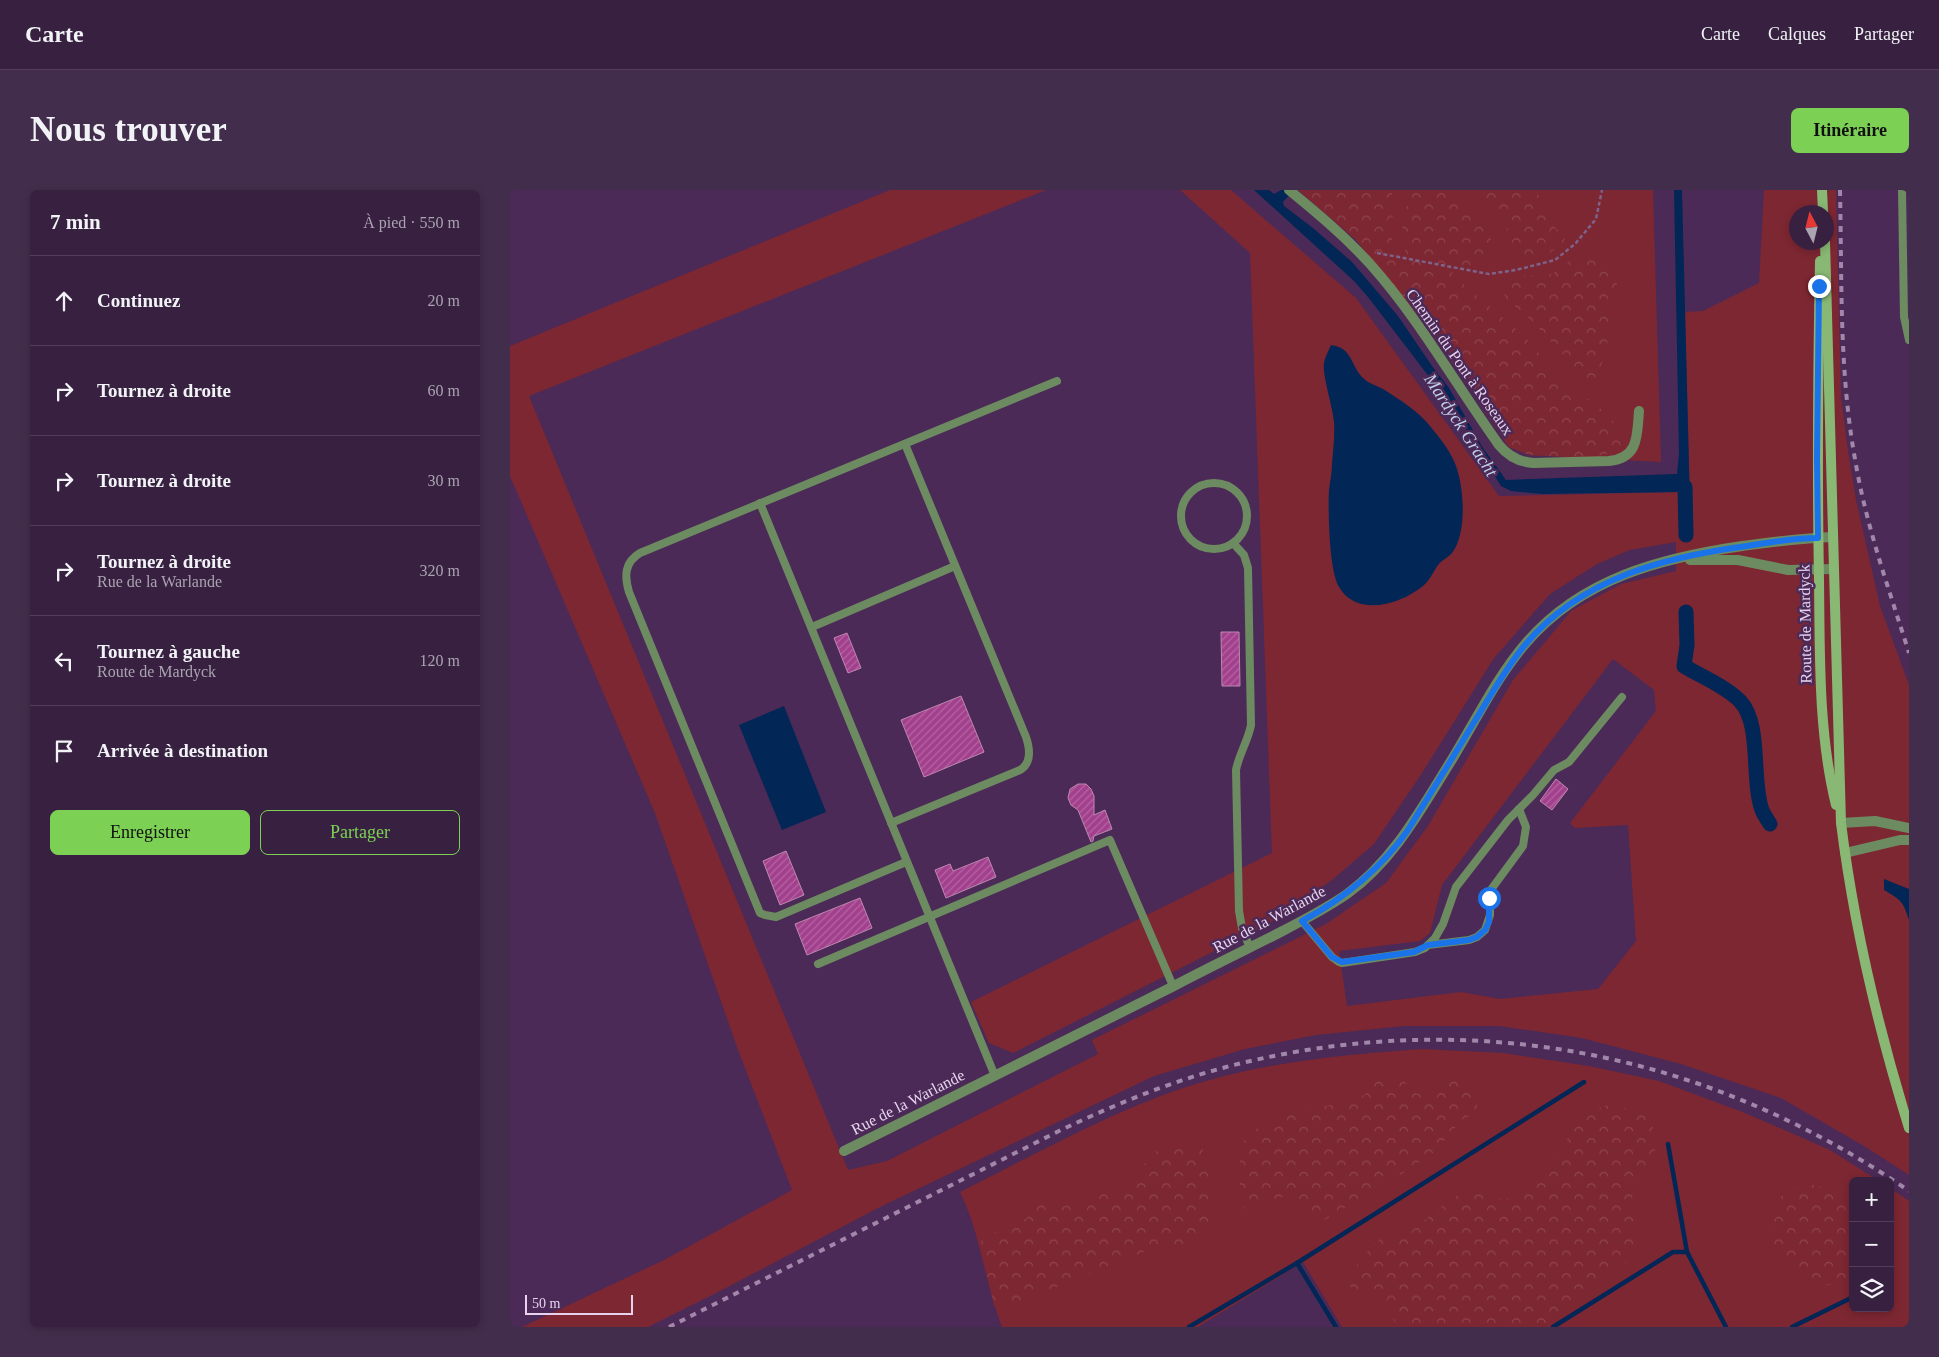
<!DOCTYPE html>
<html lang="fr">
<meta charset="utf-8">
<style>
body{margin:0;font-family:"Times New Roman",serif;background:#432d4c;color:#f1f3f6}
.controls{position:absolute;right:15px;bottom:15px;display:grid;overflow:hidden;border-radius:8px;box-shadow:0 2px 8px #0003}
.controls button{width:45px;height:45px;display:grid;place-items:center;padding:0;border:0;border-bottom:1px solid #523e5a;background:#382041;color:#f1f3f6;font:25px sans-serif}
.compass{position:absolute;left:1279px;top:15px;width:45px;height:45px;border-radius:50%;background:#382041;box-shadow:0 2px 8px #0003;rotate:353deg}
.scale{position:absolute;left:15px;bottom:12px;width:108px;box-sizing:border-box;padding-left:5px;border:2px solid #e7d3ee;border-top:0;font-size:14px;line-height:18px;white-space:nowrap;color:#e7d3ee;-webkit-text-stroke:4px #4b2a57;paint-order:stroke}
.stop{position:absolute;width:15px;height:15px;margin:-11px;border:4px solid #1a73e8;border-radius:50%;background:#fff}
.stop.end{background:#1a73e8;border-color:#fff;box-shadow:0 1px 5px #0008}
.list{margin:0;padding:0;list-style:none}
h2{display:flex;justify-content:space-between;align-items:center;height:65px;margin:0;padding:0 20px;font-size:21px}
h2 small{font-size:16px;font-weight:400;color:#aba3b1}
.list li{display:grid;grid-template-columns:32px 1fr auto;gap:15px;align-items:center;box-sizing:border-box;height:90px;padding:0 20px;border-top:1px solid #523e5a}
.list b{display:block;font-size:19px;white-space:nowrap}
.list p{margin:0;font-size:16px;white-space:nowrap;color:#aba3b1}
.list em{font-size:16px;font-style:normal;color:#aba3b1}
.actions{display:flex;gap:10px;padding:15px 20px}
.actions a{flex:1;padding:11px 0;border:1px solid #7cd155;border-radius:8px;text-align:center;font-size:18px;color:#7cd155}
.actions .main{background:#7cd155;color:#111}
.icon{flex:none;width:28px;height:28px;fill:none;stroke:currentColor;stroke-width:2;stroke-linecap:round;stroke-linejoin:round}
.map{position:relative;flex:none;width:1399px;height:1137px;overflow:hidden;border-radius:8px}
header{display:flex;align-items:center;gap:30px;box-sizing:border-box;height:70px;padding:0 25px;background:#382041;border-bottom:1px solid #523e5a}
header strong{font-size:24px}
nav{display:flex;gap:28px;margin-inline-start:auto;font-size:18px}
.intro{display:flex;align-items:center;justify-content:space-between;box-sizing:border-box;height:120px;padding:0 30px}
h1{margin:0;font-size:35px}
.button{padding:12px 22px;border-radius:8px;background:#7cd155;color:#111;font-size:18px;font-weight:700}
main{display:flex;gap:30px;padding:0 30px}
aside{flex:1;background:#382041;border-radius:8px;box-shadow:0 2px 8px #0003}
.map>svg:first-child{display:block}
</style>
<header>
<strong>Carte</strong>
<nav><a>Carte</a><a>Calques</a><a>Partager</a></nav>
</header>
<div class="intro"><h1>Nous trouver</h1><a class="button">Itinéraire</a></div>
<main>
<aside>
<h2>7 min<small>À pied · 550 m</small></h2>
<ul class="list">
<li><svg class="icon" aria-label="ahead" viewBox="0 0 24 24"><path d="M12 20V5M6 11l6-6 6 6"/></svg><div><b>Continuez</b></div><em>20 m</em></li>
<li><svg class="icon" aria-label="right" viewBox="0 0 24 24"><path d="M7 20v-9h11M14 6l5 5-5 5"/></svg><div><b>Tournez à droite</b></div><em>60 m</em></li>
<li><svg class="icon" aria-label="right" viewBox="0 0 24 24"><path d="M7 20v-9h11M14 6l5 5-5 5"/></svg><div><b>Tournez à droite</b></div><em>30 m</em></li>
<li><svg class="icon" aria-label="right" viewBox="0 0 24 24"><path d="M7 20v-9h11M14 6l5 5-5 5"/></svg><div><b>Tournez à droite</b><p>Rue de la Warlande</p></div><em>320 m</em></li>
<li><svg class="icon" aria-label="left" viewBox="0 0 24 24"><path d="M17 20v-9H6M10 6l-5 5 5 5"/></svg><div><b>Tournez à gauche</b><p>Route de Mardyck</p></div><em>120 m</em></li>
<li><svg class="icon" aria-label="arrive" viewBox="0 0 24 24"><path d="M6 21V4h12l-3 4 3 4H6"/></svg><div><b>Arrivée à destination</b></div></li>
</ul>
<div class="actions"><a class="main">Enregistrer</a><a>Partager</a></div>
</aside>
<div class="map">
<svg width="1399" height="1137" viewBox="0 0 1399 1137">
<defs>
<pattern id="forest-crowns" width="20" height="18" patternUnits="userSpaceOnUse" patternTransform="scale(1.25)"><rect width="20" height="18" fill="#7d2732"/><path d="M2 6a3 3 0 1 1 6 0M12 15a3 3 0 1 1 6 0" fill="none" stroke="#8f4550"/></pattern>
<pattern id="building-hatch" width="6" height="6" patternUnits="userSpaceOnUse" patternTransform="scale(1.25)"><rect width="6" height="6" fill="#a3408d"/><path d="M-1 1l2-2M0 6l6-6M5 7l2-2" fill="none" stroke="#b464a3"/></pattern>
</defs>
<rect width="100%" height="100%" fill="#4b2a57"/>
<!-- grass -->
<g fill="#7d2732" fill-rule="evenodd">
<path d="M380,0H536L19,206L338,980L377,971L588,864L582,850L816,734L876,693L918,636L1003,490L1061,421L1111,394L1166,381V352L1120,360L1087,374L1040,404L984,468L912,583L864,654L822,690L760,733L503,863L479,853L461,812L762,663L740,63L670,0H721L846,108L989,306L1170,302L1168,329L1170,318L1180,316L1175,122L1193,121L1249,93L1254,0H1326L1331,208L1338,261L1346,310L1370,416L1399,495V985L1354,956L1271,908L1171,874L1072,848L989,836H894L806,845L735,859L644,886L368,1018L212,1100L138,1137H12L154,1070L282,1000L227,857L145,623L0,286V156ZM1286,22H1316V52H1286ZM1103,469L1144,500L1146,521L1060,633L1065,638L1118,635L1126,751L1088,799L990,809L951,802L837,816L829,761L910,751L920,743L932,695Z"/>
<path d="M788,0H1143L1151,272L1019,265L999,257L922,143L846,50Z"/>
<path d="M912,859L993,863L1079,876L1149,891L1235,923L1320,960L1369,991H1343V1118H1380V998L1399,1011V1137H832L793,1072L688,1137H492C475,1093 471,1045 450,1002C523,966 596,924 673,898C752,872 830,865 912,859Z"/>
</g>
<!-- forest -->
<g fill="url(#forest-crowns)">
<path d="M793,0H882L883,40L881,66L896,69L892,34L897,15L898,0H938L959,13L969,23L984,56L974,70L963,81L938,78L951,92L1015,147L1047,185L1097,224L1112,241L1113,253L1104,262L1080,268L1019,265L999,257L922,143L846,50L791,2Z"/>
<path d="M963,0H1025L1037,18L1042,34L1055,48L1052,55C1037,64 1023,76 1006,66L1005,59L993,30Z"/>
<path d="M1072,66L1089,70L1101,78L1107,93L1101,114L1096,165L1083,192L1071,184L1021,130L995,108L994,99L1000,90L1009,86L1043,84L1055,73Z"/>
<path d="M885,885L895,892L899,901C924,910 923,901 940,886L959,892C964,902 962,908 969,918L967,922L951,930L926,961L887,987L813,1031C784,1031 794,1008 777,1007C762,1007 750,1017 735,1019C728,1008 730,991 730,978C730,972 729,965 730,959C733,951 738,946 744,941C775,913 812,922 848,908C865,902 859,888 885,885Z"/>
<path d="M1097,915L1127,920L1136,927L1143,937L1145,964L1143,971L1128,993L1122,1006L1128,1055L1122,1069L1052,1117L1033,1137H888C873,1109 862,1108 835,1094V1089L846,1082L848,1071L870,1049L898,1044L937,1012L951,1003L962,1002L984,1008H1005L1020,999L1046,966L1068,933L1082,921Z"/>
<path d="M678,953L692,957L696,969L699,989L700,1032L692,1046L675,1056L651,1055L500,1116H484L470,1053L473,1047L517,1028C522,1018 525,1014 537,1014L543,1020L618,995L643,963L660,956Z"/>
<path d="M1301,994L1317,999L1343,1018C1343,1030 1346,1071 1342,1079C1337,1089 1325,1097 1314,1095C1304,1094 1295,1085 1288,1079C1279,1073 1269,1064 1264,1054C1254,1036 1263,1006 1282,998C1288,996 1295,995 1301,994Z"/>
</g>
<!-- water -->
<g fill="#022656">
<path d="M744,0H759L764,4L771,0H784L773,12L774,16L803,38L842,72L888,126L922,176L939,198L973,258L996,290L1167,284L1169,263L1164,0H1172L1180,316L1170,318L1169,302L1032,304L1001,301L991,296L940,214L858,107L844,91Z"/>
<path d="M821,155C843,158 840,175 853,188C858,193 867,196 873,199C890,210 907,220 920,236C929,247 938,258 944,271C954,293 958,342 942,363C939,367 932,370 928,375C923,382 920,390 913,396C891,414 847,428 829,397C819,380 818,321 819,300C820,291 822,283 822,274C823,260 825,246 824,232C823,217 812,185 814,173C815,167 819,160 821,155Z"/>
<path d="M274,516L316,622L272,640L229,535Z"/>
<path d="M1374,689L1399,699V730C1393,711 1391,710 1374,700Z"/>
</g>
<g fill="none" stroke-linecap="round" stroke-linejoin="round">
<!-- stream -->
<g stroke="#022656" stroke-width="4.5">
<path d="M1158,954L1177,1062L1216,1137"/>
<path d="M787,1073L826,1137"/>
<path d="M679,1137L787,1073L1074,892"/>
<path d="M1043,1137L1163,1062H1177"/>
<path d="M1282,1137L1343,1107"/>
</g>
<!-- canal -->
<g stroke="#022656" stroke-width="15">
<path d="M1175,297L1176,345"/>
<path d="M1176,422L1177,455L1174,476C1192,487 1215,496 1230,511C1252,534 1241,590 1252,620C1254,625 1257,629 1260,634"/>
</g>
</g>
<!-- building -->
<g fill="url(#building-hatch)" stroke="#be87af">
<path d="M711,442H729L730,496H712Z"/>
<path d="M337,443L351,478L338,483L324,448Z"/>
<path d="M451,506L474,562L414,587L391,530Z"/>
<path d="M1046,589L1058,599L1042,620L1030,611Z"/>
<path d="M568,594H576L581,599L584,606V625L595,620L602,639L584,646L583,651L581,652L568,620L561,615L558,608L560,599Z"/>
<path d="M276,661L294,705L270,715L253,671Z"/>
<path d="M478,667L486,687L436,708L425,680L440,674L443,681Z"/>
<path d="M350,708L362,738L297,765L285,734Z"/>
</g>
<g fill="none" stroke-linecap="round" stroke-linejoin="round">
<!-- path -->
<path stroke="#7e6289" stroke-width="2.5" stroke-dasharray="4 2.5" stroke-linecap="butt" d="M867,63L979,84L1006,80L1045,70L1065,54L1086,29L1092,0"/>
<!-- service -->
<g stroke="#6d8b61" stroke-width="8">
<path d="M1392,0L1394,127L1399,150"/>
<circle cx="704" cy="326" r="33"/>
<path d="M250,313L485,886"/>
<path d="M723,353L734,365L738,378L741,535C738,551 729,564 726,580L729,721L732,738L740,758"/>
<path d="M302,437L445,376"/>
<path d="M381,633L510,580C522,573 520,559 516,547L395,254"/>
<path d="M396,672L266,727L255,725L250,723L119,402C114,385 115,372 130,363L547,191"/>
<path d="M792,731L822,767L829,772L832,773L905,762L915,758L925,748L933,734L946,697L998,630L1023,605L1044,580L1059,572L1112,507"/>
<path d="M918,755L959,750L967,747L975,740L980,725V701L1013,656L1016,637L1009,619"/>
<path d="M308,774L600,650L663,796"/>
</g>
<!-- minor -->
<g stroke="#6d8b61" stroke-width="10">
<path d="M779,0C807,23 836,47 861,75C910,130 946,195 989,255C998,266 1009,272 1023,273L1099,271C1129,268 1127,245 1129,221"/>
<path d="M1180,370H1228L1278,380L1323,379"/>
<path d="M1331,633L1365,631L1399,638"/>
<path d="M1335,663L1390,650H1399"/>
<path d="M334,961C443,907 552,852 660,798C694,780 729,763 763,746C788,733 814,720 837,704C884,670 911,619 941,571C965,532 986,488 1016,453C1072,388 1151,368 1232,356C1263,352 1292,348 1323,347"/>
</g>
<!-- secondary -->
<g stroke="#88b874" stroke-width="10">
<path d="M1312,0L1313,22"/>
<path d="M1315,52L1331,633C1344,737 1368,838 1399,938"/>
<path d="M1310,71C1308,177 1307,283 1309,389C1310,464 1308,542 1326,615"/>
</g>
<!-- rail -->
<g stroke="#a187aa" stroke-width="4" stroke-dasharray="6 6" stroke-linecap="butt">
<path d="M1330,0C1332,90 1329,181 1345,269C1356,336 1379,399 1399,463"/>
<path d="M159,1137L551,940C610,912 672,887 736,872C970,817 1202,865 1399,1001"/>
</g>
</g>
<g fill="none" stroke-linecap="round" stroke-linejoin="round">
<!-- route -->
<path stroke="#1a73e8" stroke-width="6" d="M979,708V732L975,740L967,747L959,750L918,755L904,762L832,772L822,767L792,731C835,708 870,680 898,640C920,604 942,569 963,534C980,507 995,479 1015,455C1071,388 1155,367 1237,356C1261,352 1284,348 1308,348L1307,268L1309,96"/>
</g>
<g text-anchor="middle" dominant-baseline="central" stroke-width="5" stroke-linejoin="round" paint-order="stroke">
<!-- street labels -->
<g font-size="16" fill="#e7d3ee" stroke="#4b2a57">
<text transform="translate(950 172) rotate(55)">Chemin du Pont à Roseaux</text>
<text transform="translate(1295 434) rotate(-91)">Route de Mardyck</text>
<text transform="translate(759 729) rotate(-28)">Rue de la Warlande</text>
<text transform="translate(398 912) rotate(-27)">Rue de la Warlande</text>
</g>
<!-- water labels -->
<g font-size="18" font-style="italic" fill="#bfd0e8" stroke="#4b2a57">
<text transform="translate(951 235) rotate(57)">Mardyck Gracht</text>
</g>
</g>
</svg>
<div class="controls">
<button>+</button>
<button>−</button>
<button><svg class="icon" aria-label="layers" viewBox="0 0 24 24"><path d="M12 4l9 5-9 5-9-5zM3 14l9 5 9-5"/></svg></button>
</div>
<svg class="compass" viewBox="-18 -18 36 36"><path d="M0-13l5 13h-10z" fill="#e53935"/><path d="M0 13l5-13h-10z" fill="#aba3b1"/></svg>
<div class="scale">50 m</div>
<div class="stop" style="left:979px;top:708px"></div>
<div class="stop end" style="left:1309px;top:96px"></div>
</div>
</main>
